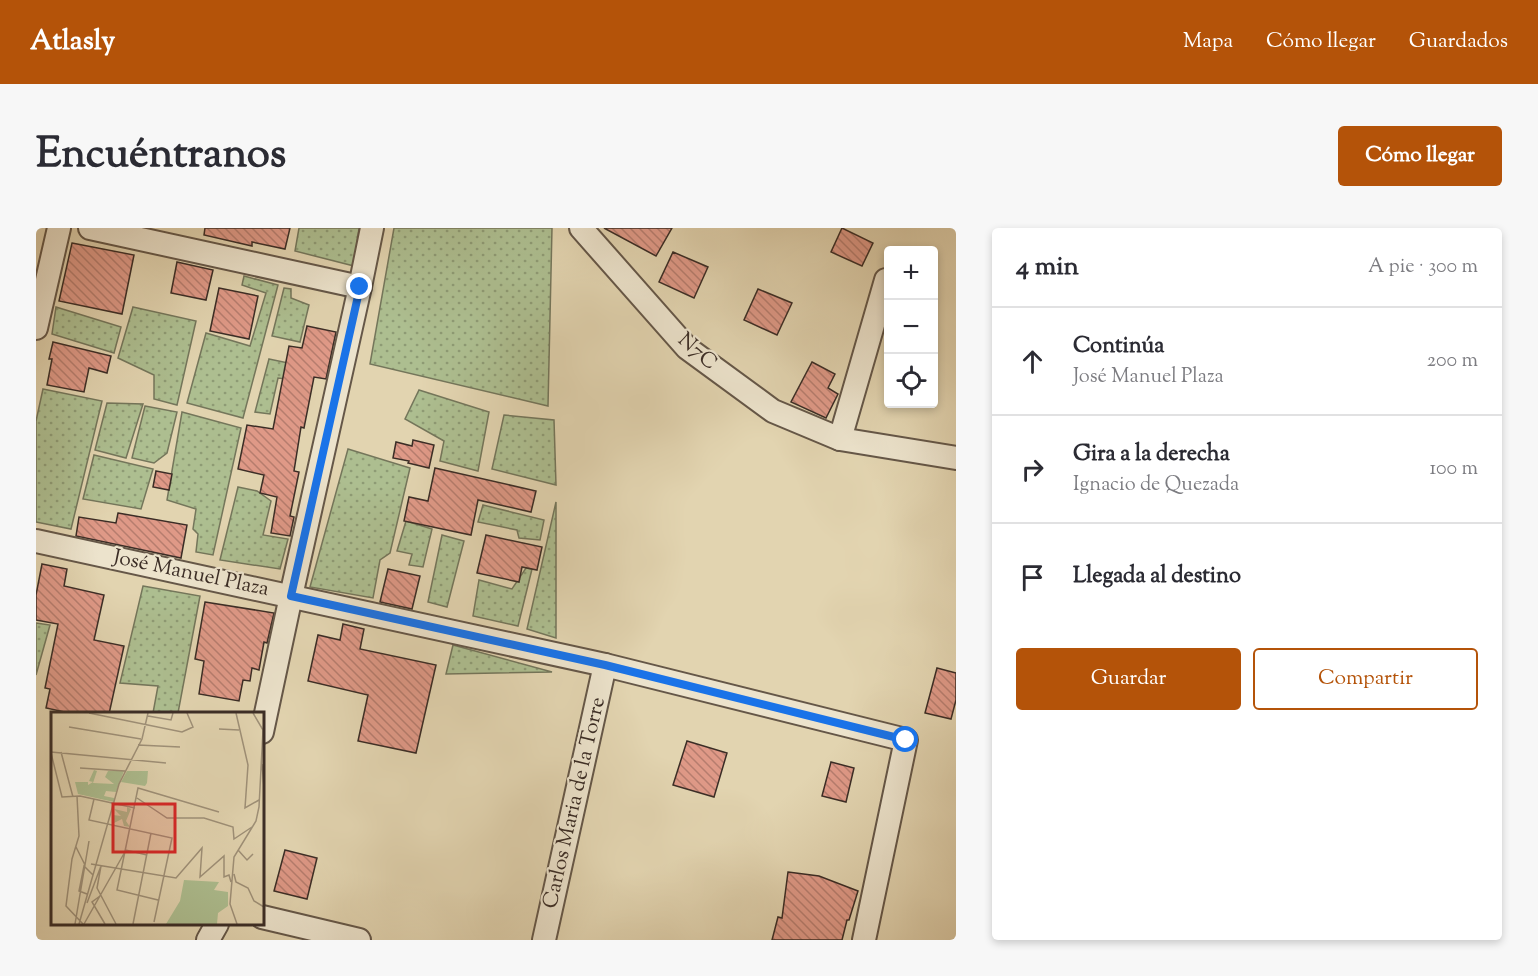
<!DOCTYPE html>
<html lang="es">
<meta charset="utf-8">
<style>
body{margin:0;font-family:"Sorts Mill Goudy",serif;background:#f7f7f7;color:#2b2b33}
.controls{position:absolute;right:18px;top:18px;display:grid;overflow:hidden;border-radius:6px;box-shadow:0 3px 9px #0003}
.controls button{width:54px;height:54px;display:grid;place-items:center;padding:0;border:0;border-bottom:2px solid #e1e1e2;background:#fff;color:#2b2b33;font:30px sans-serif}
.stop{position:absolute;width:18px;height:18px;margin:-14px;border:4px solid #1a73e8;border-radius:50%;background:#fff}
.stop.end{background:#1a73e8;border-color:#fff;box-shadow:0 2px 6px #0008}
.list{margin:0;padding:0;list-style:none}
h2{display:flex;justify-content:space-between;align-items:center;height:78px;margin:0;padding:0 24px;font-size:26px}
h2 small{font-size:20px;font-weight:400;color:#7c7c81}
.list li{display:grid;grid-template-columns:39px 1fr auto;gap:18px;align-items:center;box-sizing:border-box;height:108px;padding:0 24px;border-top:2px solid #e1e1e2}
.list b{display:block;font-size:22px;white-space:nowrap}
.list p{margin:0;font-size:20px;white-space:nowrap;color:#7c7c81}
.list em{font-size:20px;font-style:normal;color:#7c7c81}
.actions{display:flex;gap:12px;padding:18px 24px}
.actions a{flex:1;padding:14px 0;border:2px solid #b45309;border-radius:6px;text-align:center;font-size:21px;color:#b45309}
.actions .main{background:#b45309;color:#fff}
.icon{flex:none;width:33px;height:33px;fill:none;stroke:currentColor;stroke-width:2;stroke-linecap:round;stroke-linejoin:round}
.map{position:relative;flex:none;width:920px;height:712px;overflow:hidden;border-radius:6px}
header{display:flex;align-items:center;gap:36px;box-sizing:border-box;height:84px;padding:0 30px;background:#b45309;color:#fff}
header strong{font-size:28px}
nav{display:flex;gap:33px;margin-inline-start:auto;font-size:21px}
.intro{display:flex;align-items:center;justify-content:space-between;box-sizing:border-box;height:144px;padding:0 36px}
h1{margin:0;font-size:42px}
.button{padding:15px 27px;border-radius:6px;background:#b45309;color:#fff;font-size:21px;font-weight:700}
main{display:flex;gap:36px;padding:0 36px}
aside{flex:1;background:#fff;border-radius:6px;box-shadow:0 3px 9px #0003}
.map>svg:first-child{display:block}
</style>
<header>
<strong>Atlasly</strong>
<nav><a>Mapa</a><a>Cómo llegar</a><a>Guardados</a></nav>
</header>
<div class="intro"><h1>Encuéntranos</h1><a class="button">Cómo llegar</a></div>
<main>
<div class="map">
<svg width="920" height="712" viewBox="0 0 920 712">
<defs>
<pattern id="grass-dots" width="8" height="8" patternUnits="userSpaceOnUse" patternTransform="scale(1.5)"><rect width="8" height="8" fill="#adbe90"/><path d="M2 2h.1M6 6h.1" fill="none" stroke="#8e9b75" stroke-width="1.8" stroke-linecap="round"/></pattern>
<pattern id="building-back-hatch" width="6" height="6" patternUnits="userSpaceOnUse" patternTransform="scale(1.5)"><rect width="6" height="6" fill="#df9987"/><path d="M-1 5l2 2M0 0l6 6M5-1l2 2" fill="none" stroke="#b67d6e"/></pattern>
</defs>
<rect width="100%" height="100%" fill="#e2d4b0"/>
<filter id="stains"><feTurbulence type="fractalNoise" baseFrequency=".00333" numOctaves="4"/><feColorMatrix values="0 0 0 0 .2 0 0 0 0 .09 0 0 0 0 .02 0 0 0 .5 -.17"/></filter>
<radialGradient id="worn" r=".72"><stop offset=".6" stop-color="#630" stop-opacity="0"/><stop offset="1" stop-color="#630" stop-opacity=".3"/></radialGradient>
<!-- grass -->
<g fill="url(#grass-dots)" stroke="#74765b" stroke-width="1.5">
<path d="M263,0H323L318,38L259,23Z"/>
<path d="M358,0H516L512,178L334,136Z"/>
<path d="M208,48L242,57L207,190L151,175L170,105L214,118L230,65L206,57Z"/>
<path d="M248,60L255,61V70L273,77L264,114L236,108Z"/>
<path d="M20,79L85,99L78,125L16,106Z"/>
<path d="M97,79L160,93L141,177L118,171V147L82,130Z"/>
<path d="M233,131L262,137L259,152L242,150L234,186L219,184Z"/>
<path d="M7,161L66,173L35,301L0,294V193Z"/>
<path d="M383,162L453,184L442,243L404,233L408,213L369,191Z"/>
<path d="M71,175L107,176L90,230L59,222Z"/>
<path d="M109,178L141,184L131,225L118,235L96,230Z"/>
<path d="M146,184L205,200L177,327L160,324L162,306L157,301L160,281L131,272Z"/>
<path d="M468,187L518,192L520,257L456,241Z"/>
<path d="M312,221L374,240L354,325L344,332L337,370L274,359Z"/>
<path d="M58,227L117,241L105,281L47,271Z"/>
<path d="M202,259L221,263L235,273L227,307L252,311L244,341L184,332Z"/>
<path d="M520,274V410L491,401Z"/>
<path d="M447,277L508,292L504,312L483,310L481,302L442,294Z"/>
<path d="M370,293L396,301L387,339L373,337L376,326L361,323Z"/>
<path d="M406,307L428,313L411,379L392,374Z"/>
<path d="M490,340L496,341L482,398L437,388L443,352L476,361Z"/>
<path d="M107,358L164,368L142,485L129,484L128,485H117L122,458L84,455Z"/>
<path d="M0,395L14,397L0,447Z"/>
<path d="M417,417L516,444L410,446Z"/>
</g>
<!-- building -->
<g fill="url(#building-back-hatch)" stroke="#3b2d26" stroke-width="1.5">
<path d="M169,0H254L249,21L216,14V18L168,7Z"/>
<path d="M568,0H636L620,28Z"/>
<path d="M806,0L837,15L826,38L795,24Z"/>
<path d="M36,15L98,27L86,86L23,73Z"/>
<path d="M637,24L672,39L658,70L623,54Z"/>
<path d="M141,34L177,42L170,72L135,65Z"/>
<path d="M183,60L222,68L213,111L174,103Z"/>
<path d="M722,61L756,75L741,107L708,92Z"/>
<path d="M271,98L300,104L290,151L278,149L268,200L265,199L258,243L263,244L254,288L258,289L254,308L235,305L241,269L224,265L228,247L202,241L211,197L237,201L253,118L266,120Z"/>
<path d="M17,114L75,128L71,145L53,140L48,164L11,157L16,131H13Z"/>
<path d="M776,134L799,146L792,160L802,166L790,190L755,174Z"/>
<path d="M377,212L398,217L393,240L372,235L373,233L357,230L360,214L376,218Z"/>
<path d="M399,240L500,263L495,284L442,272L435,307L368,293L373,269L392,273Z"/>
<path d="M120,243L136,246L133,262L117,259Z"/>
<path d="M82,285L151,297L145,330L40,308L43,289L80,295Z"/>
<path d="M450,307L506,319L501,342L486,339L483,354L441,345Z"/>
<path d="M6,336L31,341L28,358L68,367L58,412L88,418L73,486H38L10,480L14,461L9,460L22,396L0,392V367Z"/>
<path d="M352,341L384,348L376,381L344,374Z"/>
<path d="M169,374L238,385L231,415L228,414L223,442L216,440L214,453L207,452L203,473L163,466L168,433L159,431Z"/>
<path d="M307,396L328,401L324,421L400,437L380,525L322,513L332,467L272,453L282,407L304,412Z"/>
<path d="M901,440L920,445V472L915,491L889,485Z"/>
<path d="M651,513L691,525L678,569L637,557Z"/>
<path d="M795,534L818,540L810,574L786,568Z"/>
<path d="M249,622L281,630L271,671L238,663Z"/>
<path d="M752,644L783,648L822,663L813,692H811L806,712H736L742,689L746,690Z"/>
</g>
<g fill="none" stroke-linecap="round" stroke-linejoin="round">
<!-- minor casing -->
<g stroke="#655748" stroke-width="26">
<g id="minor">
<path d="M54,0L324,59"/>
<path d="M545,0L651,120L737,183L804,211L920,230"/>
<path d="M0,100L23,0"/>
<path d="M804,211L850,52"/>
<path d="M0,313L569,437L870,512L828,712"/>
<path d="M226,504L255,368L324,59L336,0"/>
<path d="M226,689L323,712"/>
<path d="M172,712L181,696"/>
<path d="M508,712L569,437"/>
</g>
</g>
<!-- minor -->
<use href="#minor" stroke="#ece3cc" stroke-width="22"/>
</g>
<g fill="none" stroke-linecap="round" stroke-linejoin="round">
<!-- route -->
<path stroke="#1a73e8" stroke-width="8" d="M324,59L255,368L569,437L870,512"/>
</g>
<g text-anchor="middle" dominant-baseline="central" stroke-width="4.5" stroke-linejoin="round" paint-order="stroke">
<!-- street labels -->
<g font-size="21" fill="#3b2d26" stroke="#ece3cc">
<text transform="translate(661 124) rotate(41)">N7C</text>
<text transform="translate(155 346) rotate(12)">José Manuel Plaza</text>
<text transform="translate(539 575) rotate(-77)">Carlos Maria de la Torre</text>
</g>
</g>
<!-- overview -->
<g transform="translate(15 484)">
<rect width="213" height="213" fill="#e2d4b0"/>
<path d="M43,58L46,59L42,71L63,72L54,65L57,59H73L65,80L55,79L53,84L63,86V90L27,82L24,70H37V73L42,70L38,69ZM76,95L80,97L75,109L79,115L73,114L71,107L61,112L62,103L70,104L63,97L76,100Z" fill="#adbe90"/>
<path d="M76,59H97L96,71L94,74L70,70ZM133,168L168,170L163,178L177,180V194L167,201L166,212H115L129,189Z" fill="#adbe90"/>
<path fill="none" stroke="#9f9179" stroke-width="1.5" d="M38,1L131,20L142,15L136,1M185,1L197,53L194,96L208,88M97,4L120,8L122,1M18,15L90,27M168,17L188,18M87,33L129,35M0,40L115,51M10,40L22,85M0,41L11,85L29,84L84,96M211,52L213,76M29,56L74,59M26,84L28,124L21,147L15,194L32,212M86,86L116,106H153L182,115L183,127L201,115M43,87L38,108L121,126L103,210M213,97V128M25,135L34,153M187,138L196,148L202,142M40,152L125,166L151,136L149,165L173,144V165L178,163L180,170M183,162L185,170L197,176L203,189L213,195M36,182L28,179L33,154L42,163M49,184L41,190L54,212M107,188L66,178L87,76L168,100M36,191L50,154L46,176L65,212M24,212L38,129M28,212L68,72L91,27L97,1M33,212L75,138L96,143M82,212L100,121M186,212L179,192L183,145L205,109L208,95L212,18L202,1"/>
<path fill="#d62828" fill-opacity="0.15" stroke="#d62828" stroke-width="3" d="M62,92H124V140H62Z"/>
<rect width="213" height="213" fill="none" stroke="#3b2d26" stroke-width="3"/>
</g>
<rect width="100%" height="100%" filter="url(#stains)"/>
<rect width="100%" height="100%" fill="url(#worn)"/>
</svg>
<div class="controls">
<button>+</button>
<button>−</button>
<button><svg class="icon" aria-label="locate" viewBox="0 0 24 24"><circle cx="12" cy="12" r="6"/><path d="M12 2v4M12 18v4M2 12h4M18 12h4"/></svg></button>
</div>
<div class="stop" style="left:870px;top:512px"></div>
<div class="stop end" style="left:324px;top:59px"></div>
</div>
<aside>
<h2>4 min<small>A pie · 300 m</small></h2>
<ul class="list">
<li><svg class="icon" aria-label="ahead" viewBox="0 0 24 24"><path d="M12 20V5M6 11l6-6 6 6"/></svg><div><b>Continúa</b><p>José Manuel Plaza</p></div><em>200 m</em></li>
<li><svg class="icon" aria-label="right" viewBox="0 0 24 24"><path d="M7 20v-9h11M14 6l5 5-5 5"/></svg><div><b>Gira a la derecha</b><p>Ignacio de Quezada</p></div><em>100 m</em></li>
<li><svg class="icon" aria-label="arrive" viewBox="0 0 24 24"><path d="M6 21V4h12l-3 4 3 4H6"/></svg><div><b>Llegada al destino</b></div></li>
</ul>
<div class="actions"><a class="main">Guardar</a><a>Compartir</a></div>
</aside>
</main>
